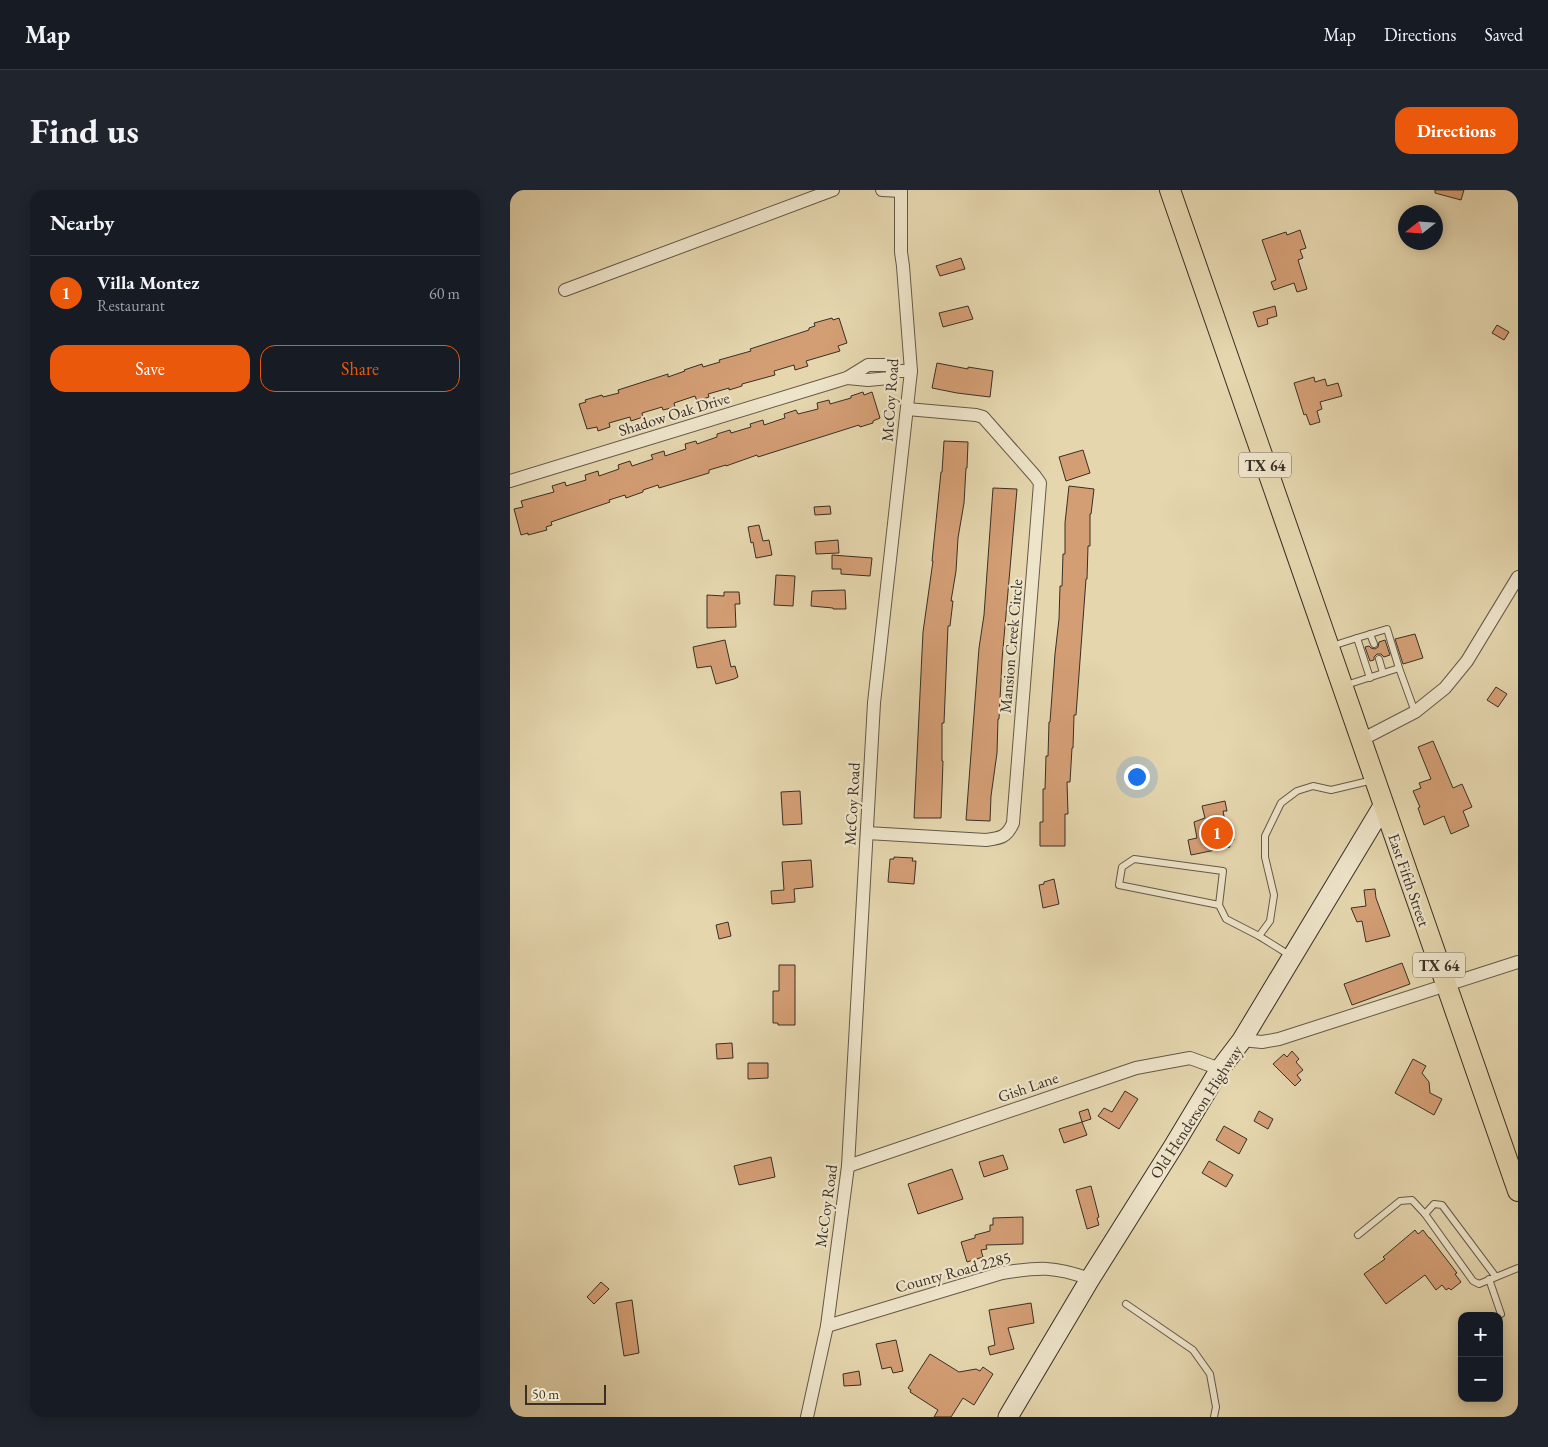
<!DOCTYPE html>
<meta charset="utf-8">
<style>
body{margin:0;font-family:"EB Garamond",serif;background:#20242c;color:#f1f3f6}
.controls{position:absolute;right:15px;bottom:15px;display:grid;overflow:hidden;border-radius:10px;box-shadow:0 2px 12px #0003}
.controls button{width:45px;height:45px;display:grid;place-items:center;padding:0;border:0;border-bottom:1px solid #363941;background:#171b24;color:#f1f3f6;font:25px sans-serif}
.compass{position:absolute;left:888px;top:15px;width:45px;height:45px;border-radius:50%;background:#171b24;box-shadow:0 2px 12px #0003;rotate:253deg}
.scale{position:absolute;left:15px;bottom:12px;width:81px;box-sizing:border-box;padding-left:5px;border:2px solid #392f25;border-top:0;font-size:14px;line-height:18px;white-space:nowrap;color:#392f25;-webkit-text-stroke:4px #eee4ca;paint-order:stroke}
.you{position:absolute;left:626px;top:586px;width:18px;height:18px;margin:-12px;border:4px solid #fff;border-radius:50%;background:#1a73e8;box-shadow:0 0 0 8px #1a73e833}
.badge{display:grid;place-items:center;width:32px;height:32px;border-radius:50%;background:#ea580c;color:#fff;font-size:16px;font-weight:700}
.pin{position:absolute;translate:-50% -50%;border:2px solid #fff;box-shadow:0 1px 5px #0006}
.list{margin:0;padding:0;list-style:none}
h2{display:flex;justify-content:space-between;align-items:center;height:65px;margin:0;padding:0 20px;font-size:21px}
h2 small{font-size:16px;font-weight:400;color:#9ea1a6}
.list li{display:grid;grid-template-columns:32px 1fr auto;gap:15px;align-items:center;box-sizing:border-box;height:75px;padding:0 20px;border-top:1px solid #363941}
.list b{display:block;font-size:19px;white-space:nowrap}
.list p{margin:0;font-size:16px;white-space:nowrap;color:#9ea1a6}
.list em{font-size:16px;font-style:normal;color:#9ea1a6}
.actions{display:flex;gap:10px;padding:15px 20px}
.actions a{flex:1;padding:11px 0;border:1px solid #ea580c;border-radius:15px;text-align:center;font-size:18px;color:#ea580c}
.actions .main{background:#ea580c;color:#fff}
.map{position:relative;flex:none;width:1008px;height:1227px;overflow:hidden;border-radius:15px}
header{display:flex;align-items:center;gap:30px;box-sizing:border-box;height:70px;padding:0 25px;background:#171b24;border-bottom:1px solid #363941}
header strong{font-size:24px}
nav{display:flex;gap:28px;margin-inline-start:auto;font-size:18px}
.intro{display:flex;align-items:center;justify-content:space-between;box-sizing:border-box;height:120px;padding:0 30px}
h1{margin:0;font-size:35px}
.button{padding:12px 22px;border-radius:15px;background:#ea580c;color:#fff;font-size:18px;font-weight:700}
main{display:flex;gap:30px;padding:0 30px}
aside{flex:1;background:#171b24;border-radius:15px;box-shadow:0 2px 12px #0003}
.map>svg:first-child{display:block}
</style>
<header>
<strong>Map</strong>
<nav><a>Map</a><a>Directions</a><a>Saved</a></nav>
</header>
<div class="intro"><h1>Find us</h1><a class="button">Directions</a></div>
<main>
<aside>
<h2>Nearby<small></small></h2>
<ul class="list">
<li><span class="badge">1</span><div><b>Villa Montez</b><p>Restaurant</p></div><em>60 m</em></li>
</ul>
<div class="actions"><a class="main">Save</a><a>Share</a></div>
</aside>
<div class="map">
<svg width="1008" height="1227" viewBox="0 0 1008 1227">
<rect width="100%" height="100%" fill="#e5d6ae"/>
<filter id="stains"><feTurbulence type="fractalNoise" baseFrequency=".004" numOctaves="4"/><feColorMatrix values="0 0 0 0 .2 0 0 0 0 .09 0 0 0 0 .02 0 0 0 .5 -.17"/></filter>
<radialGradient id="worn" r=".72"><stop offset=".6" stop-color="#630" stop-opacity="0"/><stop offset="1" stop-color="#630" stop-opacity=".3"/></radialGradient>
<!-- building -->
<g fill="#d49e75" stroke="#392f25">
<path d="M925,0H954L951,10L925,3Z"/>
<path d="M790,40L796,58L790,60L793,68L788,70L797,99L787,102L784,93L764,100L761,92L766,90L752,50L776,42L777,45Z"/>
<path d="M451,68L455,79L430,86L426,76Z"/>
<path d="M458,116L463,129L433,137L429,123Z"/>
<path d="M765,116L767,126L757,129L758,134L748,137L743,122Z"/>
<path d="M322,128L323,130L329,128L337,153L328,156L330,161L296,171L298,176L285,180L284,175L264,181L265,185L232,194V196L219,200V198L198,204L199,207L187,211L185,206L164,213L165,217L153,220L152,217L132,223L133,227L121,231L120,227L99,233L100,237L88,241L87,237L77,239L69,214L76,212L75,210L92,205L93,207L109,203L108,200L158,184V187L175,181L174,180L192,174L193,177L210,172L209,170L241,161L240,159L299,140V138L305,136L304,133Z"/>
<path d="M987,135L999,142L994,150L982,143Z"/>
<path d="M427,173L458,179V177L483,181L480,207L447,203L422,198Z"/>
<path d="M804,187L805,192L815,189L817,196L828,193L832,206L810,212L812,219L807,221L810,232L800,235L796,224L794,225L784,193Z"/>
<path d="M353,202L354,205L362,202L370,228L363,231V233L350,237L349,235L248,267L247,265L216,276V275L199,280V283L149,298L148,295L133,300V302L116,308L115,305L99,310L100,312L41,332L42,335L36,337L37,340L18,345V343L11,345L4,319L13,317L11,311L44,302L42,296L55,292L56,296L76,290L75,285L88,281L89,286L109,279L108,275L120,271L122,276L143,269L141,265L154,261L155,266L176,259L175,254L186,251L187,254L207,247V244L220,240L221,243L241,237L240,234L253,230L254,235L275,228L274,224L286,220L288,224L308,219L307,213L319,210L320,214L341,208V206Z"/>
<path d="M434,251L458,252L457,278H456L454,313L448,348L446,381L441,411H443L440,436H438L434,533H432V571H433L431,628H404L413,442L423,371H422L431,282H432Z"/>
<path d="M573,260L580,283L556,291L549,267Z"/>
<path d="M559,296L584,299L581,324H580V356H578L577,389H576L566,525H564L563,558H562L560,592H557L558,624H555V656H530V632H533V599H535L536,566H538L539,532H540L545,464L549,429L550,396H552L553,364H555V333Z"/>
<path d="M483,298L507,299L492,470L489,529H488L487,563L481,606L480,631L456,630L469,458L474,425Z"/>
<path d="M320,316L321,324L305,325L304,317Z"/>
<path d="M249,335L253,351L259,350L262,365L246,368L243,352L241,353L238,337Z"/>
<path d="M328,350L329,363L306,364L305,352Z"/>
<path d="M322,365L362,368L360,386L331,384V379H322Z"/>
<path d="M266,385L285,386L283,416L264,415Z"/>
<path d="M335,400L336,419H323V418L301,416L302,401Z"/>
<path d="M214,402H229L230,414H225L226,437L197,438V405L214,406Z"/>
<path d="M905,444L913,468L893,474L885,449Z"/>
<path d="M215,450L221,477L225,476L228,487L224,489L206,494L201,476L187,478L183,457Z"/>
<path d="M875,450L880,465L874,467L871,464H867L864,467V470L860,471L855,457L859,456L861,458L865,459L868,457L869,452Z"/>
<path d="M986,497L997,504L988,517L977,510Z"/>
<path d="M923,551L943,598L952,594L962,617L953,621L959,636L941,644L934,626L914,635L908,618L910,617L903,601L911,598L909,593L921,589L908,557Z"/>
<path d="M290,601L292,634L273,635L271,602Z"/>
<path d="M715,611L717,621H713L717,641H722L724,650L719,651L720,657L681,665L678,650L687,648L684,632L695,628L692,616Z"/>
<path d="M384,667L403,668L402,671H406L404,694L378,692L380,669H384Z"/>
<path d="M301,670L303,697L284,699L285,712L262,714L261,701L274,700L272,672Z"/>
<path d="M544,689L549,714L533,718L529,695L534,694V692Z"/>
<path d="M865,699L866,708L880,746L856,752L852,731L847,732L841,718L856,716L854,700Z"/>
<path d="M218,732L221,746L209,749L206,735Z"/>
<path d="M892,773L900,794L842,815L834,794Z"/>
<path d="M269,775H285V835H268V833H263V801H269Z"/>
<path d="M222,853L223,868L207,869L206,854Z"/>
<path d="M782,861L789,869L786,872L793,880L787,885L791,890L785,896L763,874L774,864L777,867Z"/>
<path d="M903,869L916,876L912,883L919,892L920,903L932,909L924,925L885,903Z"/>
<path d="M238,873H258V888L238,889Z"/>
<path d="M615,901L628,909L609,939L588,926L594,918L602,922Z"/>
<path d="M578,919L581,929L572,932L577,945L554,953L549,939L572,932L569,922Z"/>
<path d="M749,921L763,929L758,939L744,931Z"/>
<path d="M714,936L737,949L729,964L706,950Z"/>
<path d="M493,965L498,979L474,987L469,972Z"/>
<path d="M261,967L265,987L229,995L224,976Z"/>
<path d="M699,971L723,985L716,997L692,983Z"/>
<path d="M442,979L453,1009L408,1024L398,994Z"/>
<path d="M581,996L589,1027L587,1028L589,1035L577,1039L566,1000Z"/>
<path d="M513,1027V1054L476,1055L477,1059L471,1060L473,1067L457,1072L451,1052L465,1048V1045L480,1041V1035H483V1028Z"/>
<path d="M905,1040L908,1044L913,1040L919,1048H920L947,1083L945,1084L951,1092L941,1100L939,1098L936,1100L932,1095L926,1100L915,1085L876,1114L854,1084L875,1069L873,1067Z"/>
<path d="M91,1092L99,1099L84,1114L77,1107Z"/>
<path d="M122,1110L129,1163L114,1166L106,1113Z"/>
<path d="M521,1113L524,1133L498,1138L504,1159L480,1165L478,1157L485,1155L479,1120Z"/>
<path d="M386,1150L393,1181L383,1183L381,1177L372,1179L366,1154Z"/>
<path d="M420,1164L449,1182L466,1179L470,1181L473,1177L483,1184L464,1215L453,1208L441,1227H424L428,1220L400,1202L401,1200L398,1198Z"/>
<path d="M349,1181L351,1195L334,1196L333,1184Z"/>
</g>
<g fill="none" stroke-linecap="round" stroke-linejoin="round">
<!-- lane casing -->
<g stroke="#645947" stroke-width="8">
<g id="lane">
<path d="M860,444L864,454"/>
<path d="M822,456L847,448"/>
<path d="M869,469L873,483"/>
<path d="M860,488L847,448L877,439L889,478"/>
<path d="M836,495L889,478L905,522"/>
<path d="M709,715L609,695L612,677L624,669L713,681L709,715L716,729L749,746L781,766"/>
<path d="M749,746L760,731L764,705L755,667V646L771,613L787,601L803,596L821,600L863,590"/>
<path d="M848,1045L890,1011L902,1010L915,1024"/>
<path d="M986,1087L932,1015L924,1014L915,1024L963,1091L969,1094L1008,1078"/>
<path d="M979,1089L991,1124"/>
<path d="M616,1114L683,1160L700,1184L706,1217L704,1227"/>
</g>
</g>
<!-- street casing -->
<g stroke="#645947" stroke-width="14">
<g id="street">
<path d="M372,0L391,1"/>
<path d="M55,100L323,0"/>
<path d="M337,188L358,190L379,188L384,181"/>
<path d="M0,291L337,188L358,175H378L384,181H401"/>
<path d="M851,550L905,522L935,498L957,471L1008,387"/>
<path d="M357,643L476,650C491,648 497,647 503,633L530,293L525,286L473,227L466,225L397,219"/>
<path d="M732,850L752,852L769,849L1008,772"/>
<path d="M338,976L626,878L680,868L710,879"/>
<path d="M317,1136L492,1083C529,1077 544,1076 580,1089"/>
<path d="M297,1227L317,1136L338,976L364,513L401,181L393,76L391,62V0"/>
</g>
</g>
<!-- secondary casing -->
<g stroke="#392f25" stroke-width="21">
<path id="secondary" d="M498,1227L580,1089L663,957L710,879L732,850L873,616"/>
</g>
<!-- primary casing -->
<g stroke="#392f25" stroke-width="22">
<path id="primary" d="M660,0L1008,1001"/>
</g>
<!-- lane -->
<use href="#lane" stroke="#eee4ca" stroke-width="6"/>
<!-- street -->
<use href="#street" stroke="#eee4ca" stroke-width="12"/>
<!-- secondary -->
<use href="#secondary" stroke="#eee4ca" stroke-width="19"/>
<!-- primary -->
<use href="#primary" stroke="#e5d6ae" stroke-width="20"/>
</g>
<g text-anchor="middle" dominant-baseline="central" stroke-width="4.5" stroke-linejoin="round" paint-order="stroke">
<!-- shield labels -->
<g fill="#eee4ca" stroke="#6f6556" stroke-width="1">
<rect x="729" y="262.5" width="52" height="25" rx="4"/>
<rect x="903" y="762.5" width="52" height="25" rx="4"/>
</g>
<g font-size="15" font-weight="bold" fill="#392f25">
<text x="755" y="275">TX 64</text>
<text x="929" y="775">TX 64</text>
</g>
<!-- street labels -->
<g font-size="16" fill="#392f25" stroke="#eee4ca">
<text transform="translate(380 210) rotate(-86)">McCoy Road</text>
<text transform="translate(164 224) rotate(-17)">Shadow Oak Drive</text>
<text transform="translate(501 456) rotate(-85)">Mansion Creek Circle</text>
<text transform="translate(342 614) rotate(-87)">McCoy Road</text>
<text transform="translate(899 690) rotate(71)">East Fifth Street</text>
<text transform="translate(518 897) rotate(-19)">Gish Lane</text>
<text transform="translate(686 922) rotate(-57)">Old Henderson Highway</text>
<text transform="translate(316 1016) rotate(-82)">McCoy Road</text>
<text transform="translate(443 1082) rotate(-15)">County Road 2285</text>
</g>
</g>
<rect width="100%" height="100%" filter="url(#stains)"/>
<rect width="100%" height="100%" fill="url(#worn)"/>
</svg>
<div class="controls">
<button>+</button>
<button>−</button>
</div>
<svg class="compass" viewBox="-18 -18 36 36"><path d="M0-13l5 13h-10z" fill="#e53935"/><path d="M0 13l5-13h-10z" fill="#9ea1a6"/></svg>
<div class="scale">50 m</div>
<div class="you"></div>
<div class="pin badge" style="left:707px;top:643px">1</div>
</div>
</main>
